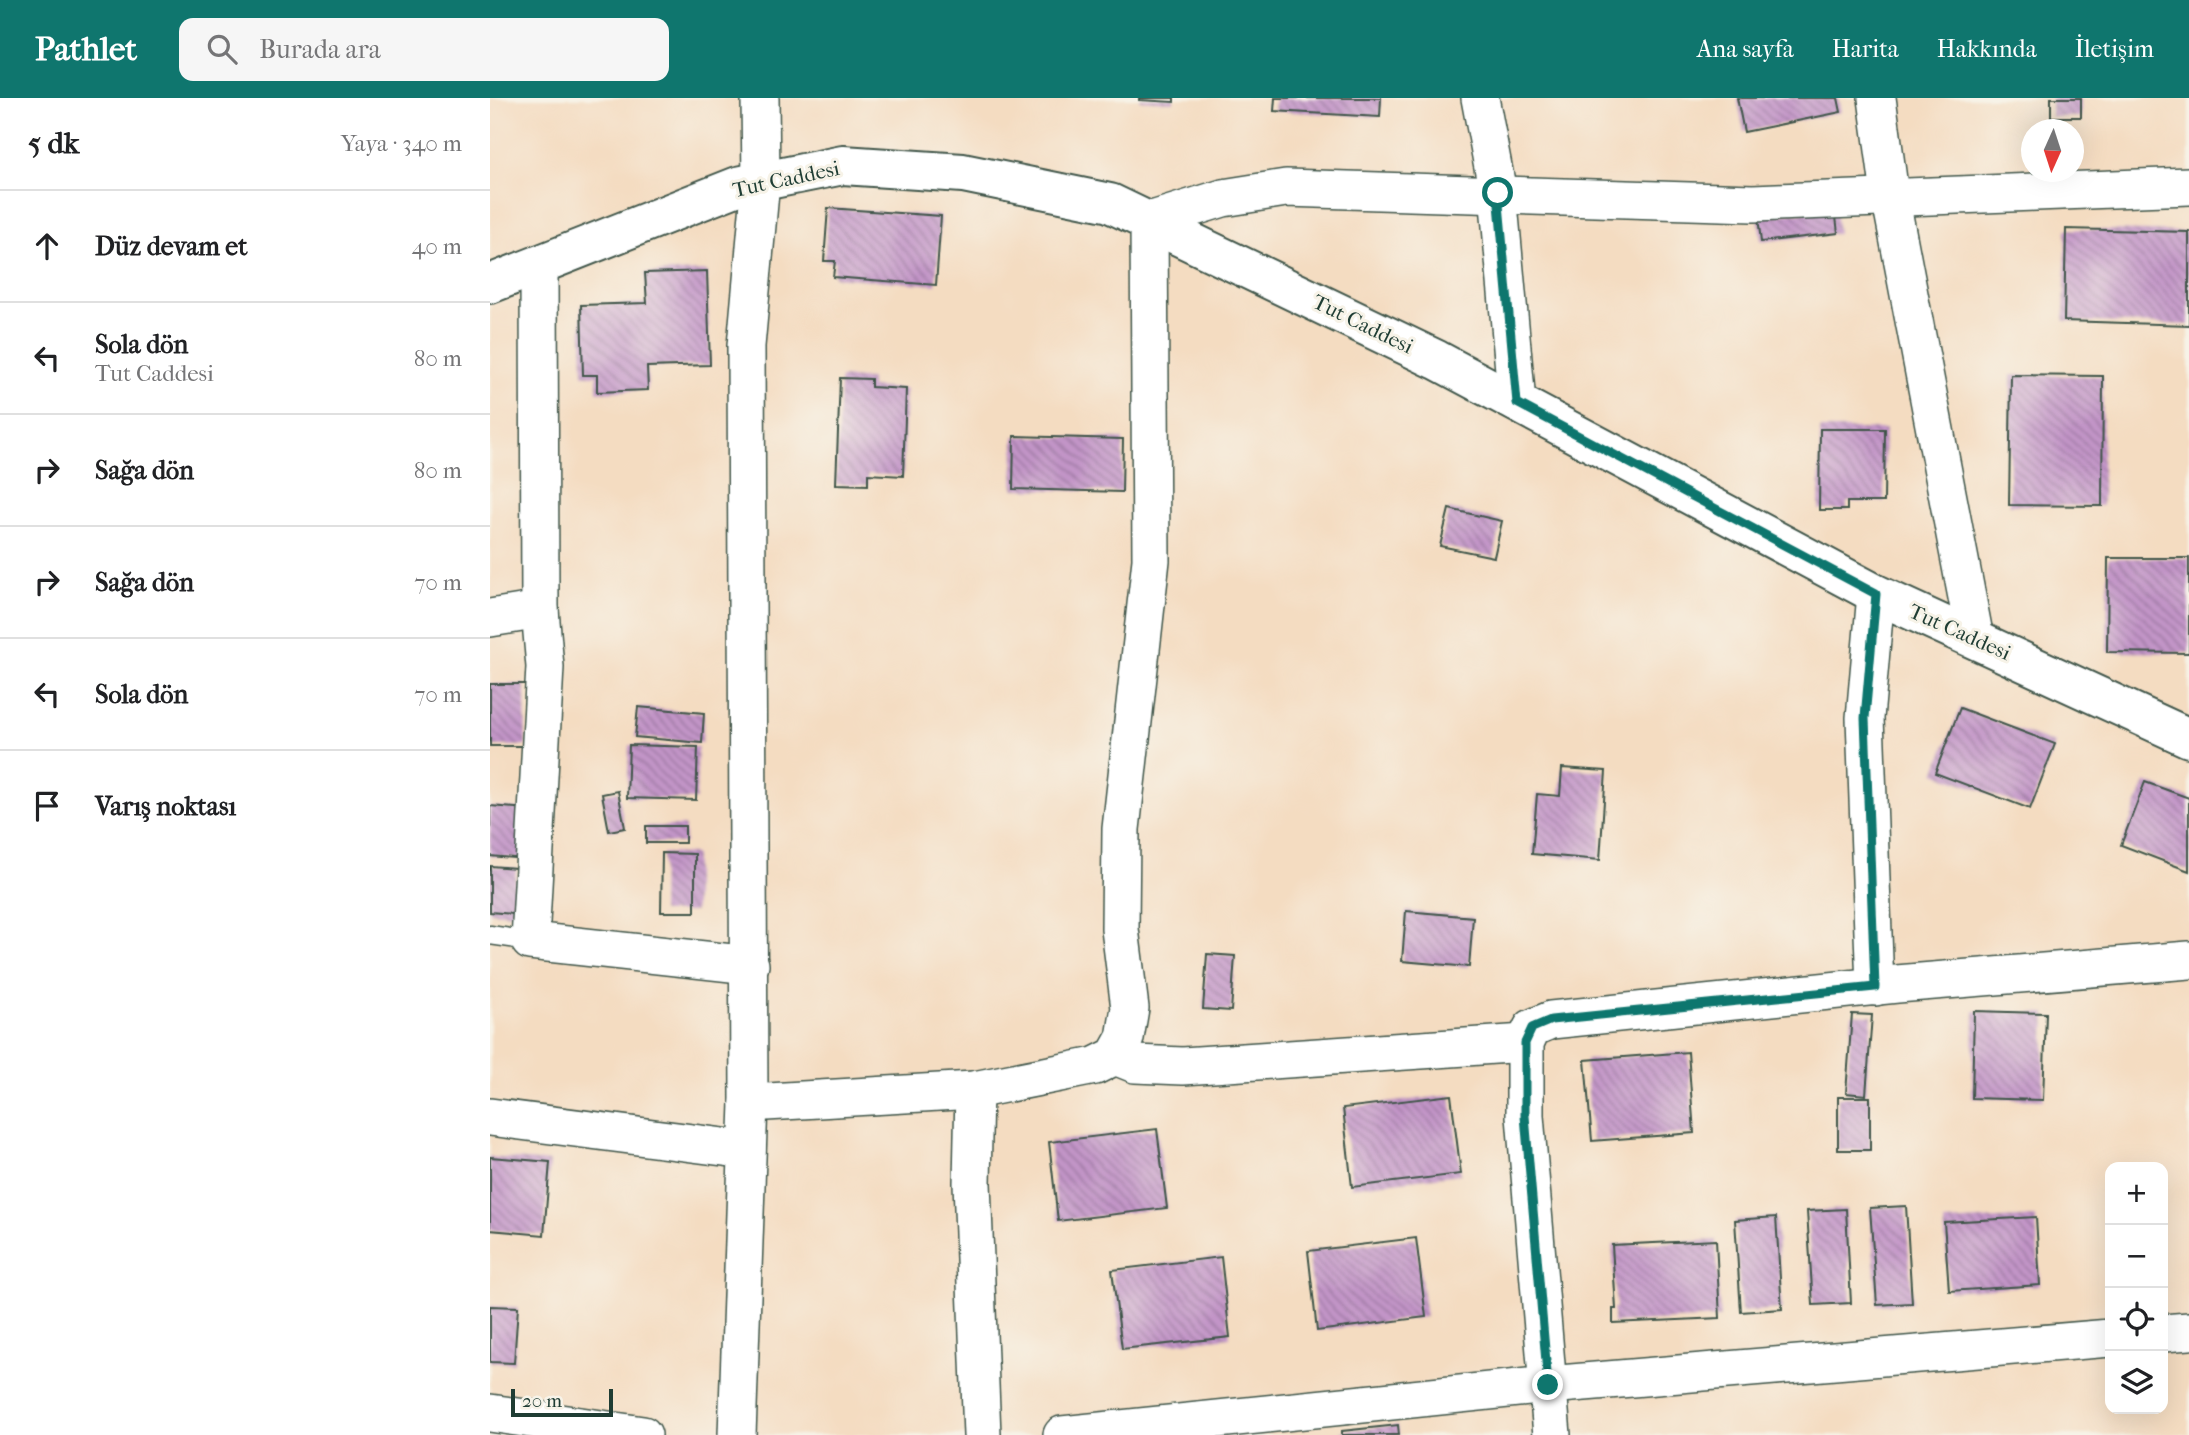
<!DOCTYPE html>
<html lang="tr">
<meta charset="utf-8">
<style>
body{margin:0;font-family:"IM FELL French Canon",serif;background:#f6f6f6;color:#202124}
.controls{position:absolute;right:21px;bottom:21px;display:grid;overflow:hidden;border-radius:14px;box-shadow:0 7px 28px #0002}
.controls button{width:63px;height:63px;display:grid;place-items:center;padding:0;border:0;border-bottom:2px solid #e0e0e0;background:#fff;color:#202124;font:35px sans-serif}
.compass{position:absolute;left:1531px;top:21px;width:63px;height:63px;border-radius:50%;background:#fff;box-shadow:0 7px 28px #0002;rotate:183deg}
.scale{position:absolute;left:21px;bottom:18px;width:102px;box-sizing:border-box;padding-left:7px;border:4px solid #1f3d34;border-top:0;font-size:19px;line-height:24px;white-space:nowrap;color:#1f3d34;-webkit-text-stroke:5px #f7f3e8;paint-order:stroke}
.stop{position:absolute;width:21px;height:21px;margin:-16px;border:5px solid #0f766e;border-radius:50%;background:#fff}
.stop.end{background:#0f766e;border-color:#fff;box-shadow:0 2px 7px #0008}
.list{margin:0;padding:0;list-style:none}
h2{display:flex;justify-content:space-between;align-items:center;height:91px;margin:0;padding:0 28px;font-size:30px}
h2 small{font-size:23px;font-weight:400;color:#757577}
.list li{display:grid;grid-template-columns:46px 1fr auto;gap:21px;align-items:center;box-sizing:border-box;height:112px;padding:0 28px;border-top:2px solid #e0e0e0}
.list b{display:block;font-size:26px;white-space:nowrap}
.list p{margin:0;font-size:23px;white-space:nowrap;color:#757577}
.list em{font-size:23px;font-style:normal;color:#757577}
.icon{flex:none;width:38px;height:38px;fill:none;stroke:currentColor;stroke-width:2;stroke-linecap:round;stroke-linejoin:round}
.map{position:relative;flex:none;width:1699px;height:1337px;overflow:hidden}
header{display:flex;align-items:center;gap:42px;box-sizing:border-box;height:98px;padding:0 35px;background:#0f766e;color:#fff}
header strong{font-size:33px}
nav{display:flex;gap:38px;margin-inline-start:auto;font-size:24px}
.search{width:490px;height:63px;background:#f6f6f6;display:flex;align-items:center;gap:18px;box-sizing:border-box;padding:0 24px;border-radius:14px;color:#757577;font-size:26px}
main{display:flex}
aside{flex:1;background:#fff}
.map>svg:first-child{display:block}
</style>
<header>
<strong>Pathlet</strong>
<div class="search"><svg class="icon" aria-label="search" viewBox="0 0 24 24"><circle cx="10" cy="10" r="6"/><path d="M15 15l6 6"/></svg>Burada ara</div>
<nav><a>Ana sayfa</a><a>Harita</a><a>Hakkında</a><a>İletişim</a></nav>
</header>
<main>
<aside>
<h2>5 dk<small>Yaya · 340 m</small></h2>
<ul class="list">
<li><svg class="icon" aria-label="ahead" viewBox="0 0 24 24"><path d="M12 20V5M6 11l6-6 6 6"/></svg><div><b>Düz devam et</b></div><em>40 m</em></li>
<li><svg class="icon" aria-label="left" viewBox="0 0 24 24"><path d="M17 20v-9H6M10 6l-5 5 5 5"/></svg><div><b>Sola dön</b><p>Tut Caddesi</p></div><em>80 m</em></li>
<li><svg class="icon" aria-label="right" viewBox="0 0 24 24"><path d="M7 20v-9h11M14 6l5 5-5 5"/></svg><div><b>Sağa dön</b></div><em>80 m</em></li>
<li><svg class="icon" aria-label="right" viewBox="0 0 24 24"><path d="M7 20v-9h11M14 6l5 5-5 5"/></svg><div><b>Sağa dön</b></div><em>70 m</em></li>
<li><svg class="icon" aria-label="left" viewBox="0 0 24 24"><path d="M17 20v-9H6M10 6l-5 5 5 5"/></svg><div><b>Sola dön</b></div><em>70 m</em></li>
<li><svg class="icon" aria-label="arrive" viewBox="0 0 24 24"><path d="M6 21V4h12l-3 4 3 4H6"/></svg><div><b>Varış noktası</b></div></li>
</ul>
</aside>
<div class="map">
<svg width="1699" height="1337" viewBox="0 0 1699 1337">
<defs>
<pattern id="building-back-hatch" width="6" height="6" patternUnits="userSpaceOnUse" patternTransform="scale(1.75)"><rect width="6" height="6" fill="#c294c7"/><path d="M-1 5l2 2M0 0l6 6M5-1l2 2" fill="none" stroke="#9d7aa2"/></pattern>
</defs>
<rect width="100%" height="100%" fill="#f7f3e8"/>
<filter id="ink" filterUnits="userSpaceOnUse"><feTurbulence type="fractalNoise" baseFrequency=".0143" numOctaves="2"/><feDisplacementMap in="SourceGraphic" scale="14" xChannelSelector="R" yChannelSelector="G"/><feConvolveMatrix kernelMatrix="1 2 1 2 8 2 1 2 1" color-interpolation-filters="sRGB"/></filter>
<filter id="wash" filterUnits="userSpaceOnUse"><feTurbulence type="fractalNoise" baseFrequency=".00686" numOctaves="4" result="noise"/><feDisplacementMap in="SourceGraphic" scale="28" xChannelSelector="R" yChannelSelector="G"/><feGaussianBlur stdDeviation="1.57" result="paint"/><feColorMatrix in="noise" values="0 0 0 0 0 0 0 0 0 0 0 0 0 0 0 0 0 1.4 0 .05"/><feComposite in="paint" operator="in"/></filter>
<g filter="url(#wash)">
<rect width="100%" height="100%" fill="#f4dcc1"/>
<g id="blocks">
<!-- building -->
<g fill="url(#building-back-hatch)">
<path d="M649,0H684V4L649,2Z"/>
<path d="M785,0H891L890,19L784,13Z"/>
<path d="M1247,0H1348L1351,14L1254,34Z"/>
<rect x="1561" y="0" width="30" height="19"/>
<path d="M338,110L451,118L446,187L343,179L345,163H334Z"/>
<path d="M1345,111L1348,135L1271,144L1268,119Z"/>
<path d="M1576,131L1699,134V227L1574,223Z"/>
<path d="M217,173L220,267L157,269L158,292L107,294V277H93L91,207L157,205L155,175Z"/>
<path d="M1521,277L1613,278L1612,408L1519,407Z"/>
<path d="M350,280L381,281V289L416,291L413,378L378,376V387L346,386Z"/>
<path d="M1330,331H1395L1394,404H1357V412H1329Z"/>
<path d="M524,338L633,341L632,394L523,391Z"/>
<path d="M959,411L1012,423L1004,459L950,448Z"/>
<path d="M1618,460H1699V555L1617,554Z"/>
<path d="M0,586H35L36,648H0Z"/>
<path d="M148,609L214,615L212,645L145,639Z"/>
<path d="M1470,610L1565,646L1540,711L1445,675Z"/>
<path d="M139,647L208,649L206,702L137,700Z"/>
<path d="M1072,670L1116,673L1110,762L1042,756L1047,696L1070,698Z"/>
<path d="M1655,684L1699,700V773L1631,747Z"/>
<path d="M128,693L135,730L119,733L112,696Z"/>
<path d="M0,708L38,711L35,761L0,758Z"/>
<rect x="156" y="728" width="39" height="17"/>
<path d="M172,755L205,756V814H171Z"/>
<path d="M0,768L26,770L23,816L0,814Z"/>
<path d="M916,813L983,819L979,869L912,863Z"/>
<path d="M717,856L745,858L741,913L713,911Z"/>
<path d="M1484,913L1556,915L1553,1002L1482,1000Z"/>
<path d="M1362,916L1382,917L1376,997L1356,995Z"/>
<path d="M1198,954L1204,1035L1102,1043L1095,962Z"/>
<path d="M961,997L971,1076L862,1089L853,1010Z"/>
<rect x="1348" y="999" width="32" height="53"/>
<path d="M667,1031L677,1110L568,1123L559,1044Z"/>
<path d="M0,1059L60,1064L54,1137L0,1132Z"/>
<path d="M1416,1108L1422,1205L1387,1207L1380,1110Z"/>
<path d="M1356,1111L1361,1205L1323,1207L1317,1113Z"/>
<path d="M1286,1119L1292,1211L1251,1214L1245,1122Z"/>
<path d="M1546,1119L1550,1187L1459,1193L1454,1124Z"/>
<path d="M926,1140L936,1219L827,1233L818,1153Z"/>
<path d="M1226,1142L1230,1220L1123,1225V1211H1126L1122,1147Z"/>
<path d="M731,1159L740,1239L632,1251L622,1172Z"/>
<path d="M0,1208L28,1209L24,1265L0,1264Z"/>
<path d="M908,1327L909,1337H852V1333Z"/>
</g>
</g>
</g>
<g filter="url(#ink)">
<use href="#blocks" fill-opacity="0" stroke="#3f5549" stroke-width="2"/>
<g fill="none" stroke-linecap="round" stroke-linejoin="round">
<!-- service casing -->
<g stroke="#3f5549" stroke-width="21">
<path id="service" d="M0,837L40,843"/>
</g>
<!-- minor casing -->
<g stroke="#3f5549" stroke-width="40">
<g id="minor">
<path d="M990,0L1008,95L1027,305"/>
<path d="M1387,0L1400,97L1485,541"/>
<path d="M49,169L50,512L55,569L40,843L260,867"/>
<path d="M0,520L50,512"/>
<path d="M1385,889L1375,620L1386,496"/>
<path d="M625,958L645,966L693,968L1035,945"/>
<path d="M484,992L482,1085L492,1337"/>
<path d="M259,1005L484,992L605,968L625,958L635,940L640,910L630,831L631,731L661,462L659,123L733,100L796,90L1263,105L1699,88"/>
<path d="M0,1019L257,1052"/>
<path d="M1673,1235L1699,1233"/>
<path d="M0,1315L153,1337"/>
<path d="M247,1337L259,1005L256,248L271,83L270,0"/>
<path d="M572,1337L1058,1287L1620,1240"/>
<path d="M1062,1337L1035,1018V945L1042,930L1061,922L1407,886L1699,862"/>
</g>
</g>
<!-- tertiary casing -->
<g stroke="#3f5549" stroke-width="42">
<path id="tertiary" d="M0,186L248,88L353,67L473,75L620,105L947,262L1386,496L1699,640"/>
</g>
<!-- service -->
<use href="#service" stroke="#fff" stroke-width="18"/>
<!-- minor -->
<use href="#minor" stroke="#fff" stroke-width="37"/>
<!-- tertiary -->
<use href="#tertiary" stroke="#fff" stroke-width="38"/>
</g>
</g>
<g fill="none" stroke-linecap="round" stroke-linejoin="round" filter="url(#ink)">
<!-- route -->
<path stroke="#0f766e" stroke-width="9" d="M1008,95L1027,305L1386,496L1375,620L1385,889L1061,922L1042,930L1035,945V1018L1058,1287"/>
</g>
<g text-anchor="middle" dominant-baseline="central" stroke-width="6" stroke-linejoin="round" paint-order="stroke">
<!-- street labels -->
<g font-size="21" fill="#1f3d34" stroke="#f7f3e8">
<text transform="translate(296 81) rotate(-12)">Tut Caddesi</text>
<text transform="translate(873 226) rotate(26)">Tut Caddesi</text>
<text transform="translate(1470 534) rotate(24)">Tut Caddesi</text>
</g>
</g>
</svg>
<div class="controls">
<button>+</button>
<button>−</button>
<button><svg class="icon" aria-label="locate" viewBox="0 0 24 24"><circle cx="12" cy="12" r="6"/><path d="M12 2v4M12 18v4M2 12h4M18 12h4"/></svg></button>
<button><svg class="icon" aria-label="layers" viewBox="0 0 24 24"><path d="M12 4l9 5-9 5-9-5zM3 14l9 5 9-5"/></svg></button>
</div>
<svg class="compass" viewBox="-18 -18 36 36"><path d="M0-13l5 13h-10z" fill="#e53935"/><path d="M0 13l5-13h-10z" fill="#757577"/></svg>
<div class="scale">20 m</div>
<div class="stop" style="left:1008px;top:95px"></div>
<div class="stop end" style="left:1058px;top:1287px"></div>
</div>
</main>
